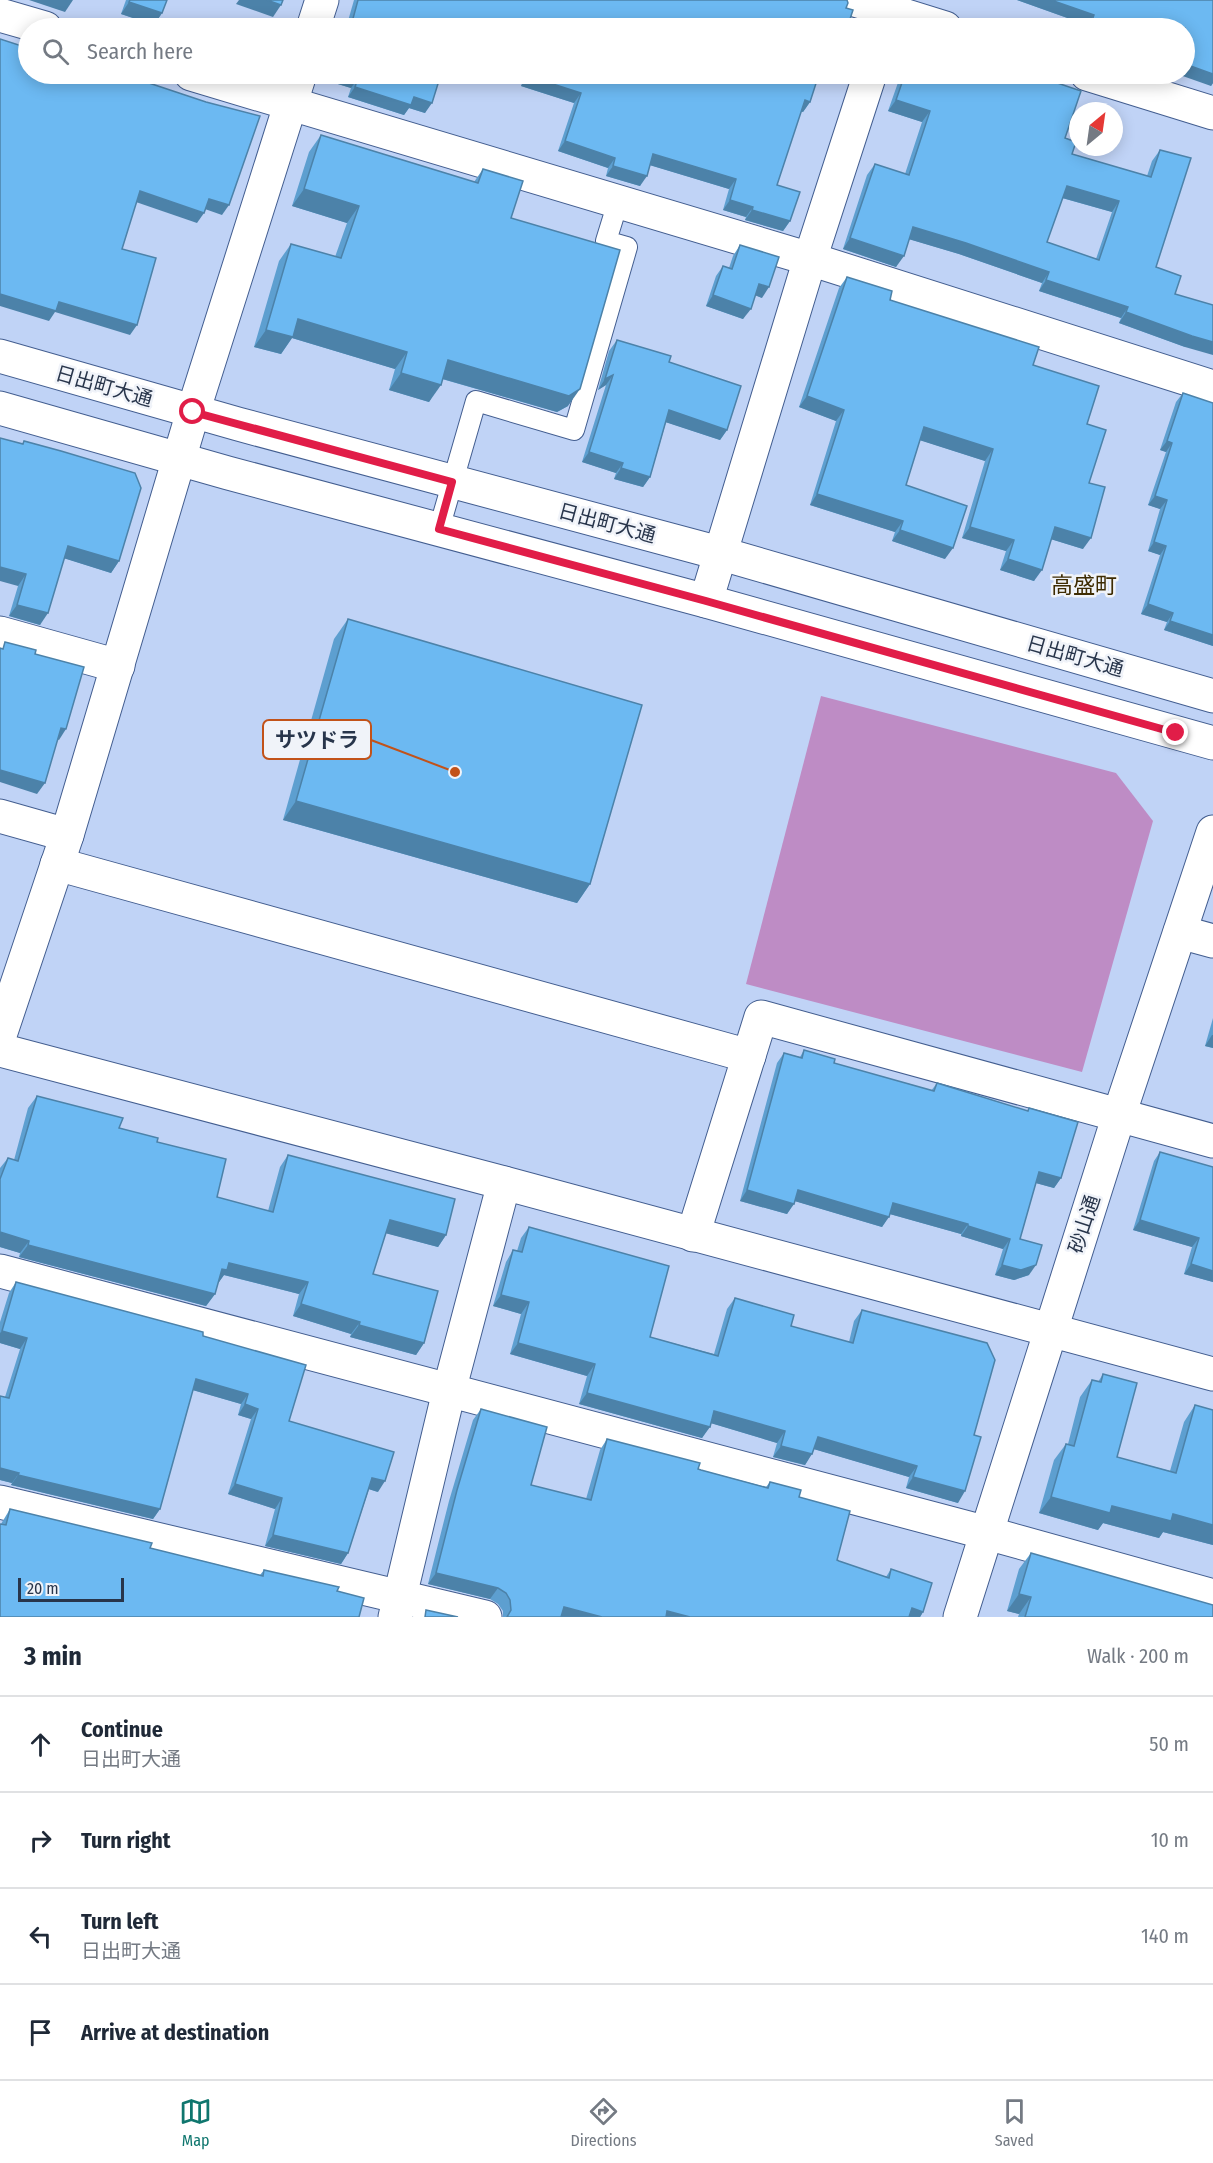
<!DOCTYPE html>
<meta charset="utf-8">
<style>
body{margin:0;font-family:"Fira Sans Condensed","Noto Sans JP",sans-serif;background:#f2f2f3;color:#1f2937}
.compass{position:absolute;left:1069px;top:102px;width:54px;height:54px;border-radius:50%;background:#fff;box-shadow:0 3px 15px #0003;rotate:29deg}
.scale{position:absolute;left:18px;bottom:15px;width:106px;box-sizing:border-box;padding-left:6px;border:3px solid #28354b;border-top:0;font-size:16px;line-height:21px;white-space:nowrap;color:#28354b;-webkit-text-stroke:4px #f0f3f9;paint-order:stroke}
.stop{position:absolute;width:18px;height:18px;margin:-14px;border:4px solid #e11d48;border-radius:50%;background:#fff}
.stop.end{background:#e11d48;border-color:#fff;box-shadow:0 2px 6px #0008}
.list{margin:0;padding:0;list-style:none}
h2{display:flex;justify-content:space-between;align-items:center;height:78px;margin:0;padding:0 24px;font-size:26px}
h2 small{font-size:20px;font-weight:400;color:#747a83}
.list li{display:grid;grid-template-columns:39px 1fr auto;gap:18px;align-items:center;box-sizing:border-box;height:96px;padding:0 24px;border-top:2px solid #e0e1e3}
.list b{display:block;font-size:22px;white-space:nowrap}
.list p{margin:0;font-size:20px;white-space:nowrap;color:#747a83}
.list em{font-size:20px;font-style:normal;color:#747a83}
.icon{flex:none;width:33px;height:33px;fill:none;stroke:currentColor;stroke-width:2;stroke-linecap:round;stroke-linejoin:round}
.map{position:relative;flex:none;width:1213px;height:1617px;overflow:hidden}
.search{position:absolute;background:#fff;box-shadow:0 3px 15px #0003;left:18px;right:18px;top:18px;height:66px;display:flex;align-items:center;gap:15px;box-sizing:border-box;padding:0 21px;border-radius:33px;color:#747a83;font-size:22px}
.sheet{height:462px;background:#fff}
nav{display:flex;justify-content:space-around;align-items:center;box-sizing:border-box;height:84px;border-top:2px solid #e0e1e3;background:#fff;font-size:16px;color:#747a83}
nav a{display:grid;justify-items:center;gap:3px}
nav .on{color:#0f766e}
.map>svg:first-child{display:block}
</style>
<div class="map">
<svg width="1213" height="1617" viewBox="0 0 1213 1617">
<rect width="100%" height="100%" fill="#c0d3f6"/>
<!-- green -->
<path fill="#be8cc5" d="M821,696L1116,773L1153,821L1082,1072L746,984Z"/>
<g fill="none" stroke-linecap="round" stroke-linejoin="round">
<!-- lane casing -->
<g stroke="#435e90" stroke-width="22">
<path id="lane" d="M439,529L476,401L574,430L627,247L606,241L618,202"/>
</g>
<!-- street casing -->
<g stroke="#435e90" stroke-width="35">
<g id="street">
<path d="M855,0L945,28"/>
<path d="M0,15L45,28"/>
<path d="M313,28L322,0"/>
<path d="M191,74L810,259L1213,387"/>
<path d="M1087,74L1213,113"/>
<path d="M706,601L810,259L870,74"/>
<path d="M0,633L118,666"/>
<path d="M0,816L67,835"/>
<path d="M57,864L749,1056"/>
<path d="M1180,932L1213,941"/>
<path d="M0,1035L67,835L193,412L300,74"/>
<path d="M0,1050L504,1183L1213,1374"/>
<path d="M693,1235L761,1017L1213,1141"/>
<path d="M0,1271L987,1533L1213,1596"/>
<path d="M0,1502L485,1617"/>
<path d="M395,1617L449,1391L504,1183"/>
</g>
</g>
<!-- secondary casing -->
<g stroke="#435e90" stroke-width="35">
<g id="secondary">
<path d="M0,356L238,424L719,553L1213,696"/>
<path d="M0,408L228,473L706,601L1213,743"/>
<path d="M960,1617L1119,1115L1213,832"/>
</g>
</g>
<!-- lane -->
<use href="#lane" stroke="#fff" stroke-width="20"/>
<!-- street -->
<use href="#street" stroke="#fff" stroke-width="33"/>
<!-- secondary -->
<use href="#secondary" stroke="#fff" stroke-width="33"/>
</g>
<!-- wall -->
<g fill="#5d9fd0" fill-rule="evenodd">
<path d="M126,0H166L162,13L154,25L121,14Z"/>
<path d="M354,0H847V28H346Z"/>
<path d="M1017,0H1213V83L1211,86L1185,28H1086L1087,25Z"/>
<path d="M330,74H441L425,113L409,108L404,115L348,97L351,88L328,81Z"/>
<path d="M525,74H819L810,102L803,112L801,111L777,185L790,221L783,231L745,220L746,217L723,210L729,189L650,165L640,186L606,176L608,168L558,151L574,103L521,86Z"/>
<path d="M901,74H1031L1065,138L1072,154L1147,176L1152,161L1160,150L1156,267L1175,294L1185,347L1119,323L1121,318L1039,291L1042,283L959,254L909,239L896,267L843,249L867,175L875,164L905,174L922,122L888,111ZM1062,198L1112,212L1096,259L1047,242Z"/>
<path d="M321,135L474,182L483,169L511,218L568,406L557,412L442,379L429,402L389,390L395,369L292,338L281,354L254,347L279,261L291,244L335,257L347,223L292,206L309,152Z"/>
<path d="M740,245L762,298L755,295L743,319L706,306L716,276L723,266L729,268L733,256Z"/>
<path d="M847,277L890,300L1033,365L1087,424L1089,483L1083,549L1051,539L1034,581L1000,570L1006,551L962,538L985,461L920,440L906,485L945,559L892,541L895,532L810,505L836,421L799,407L839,288Z"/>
<path d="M617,340L669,362L727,430L720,440L666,422L650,477L643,487L614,479L616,473L582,462L606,385L598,390L609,351Z"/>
<path d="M1183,393L1213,646L1164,630L1167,622L1141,614L1160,555L1148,551L1160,509L1148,505L1166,452L1160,450L1176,402Z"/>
<path d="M24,441L119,561L111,573L64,558L40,625L9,616L18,586L22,444Z"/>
<path d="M348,619L590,884L577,903L283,820L334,639Z"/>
<path d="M1213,1018V1048L1205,1046Z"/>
<path d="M804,1050L834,1063L931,1091L937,1083L1027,1111L1029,1108L1061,1178L1054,1188L1036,1183L1020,1239L1029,1275L1014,1280L995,1275L1003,1249L961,1236V1234L890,1214L882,1227L795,1201L787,1214L740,1201L777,1063L784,1053L800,1057Z"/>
<path d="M37,1096L157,1142L217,1197L268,1211L280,1167L288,1155L446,1235L438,1247L386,1233L373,1274L424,1343L416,1355L350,1337L351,1334L293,1316L299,1294L224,1275L219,1282H218L215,1294L206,1306L19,1257L20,1253L0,1247V1168L8,1158L14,1160L28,1108Z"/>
<path d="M1160,1152L1213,1167V1282L1184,1274L1192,1247L1133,1230L1154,1161Z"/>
<path d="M529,1227L650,1337L714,1354L727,1309L735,1298L791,1326L849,1342L854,1321L862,1310L974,1435L958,1503L906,1488L909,1477L814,1449L805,1465L773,1457L777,1443L711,1423L702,1438L579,1404L587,1376L510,1354L521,1314L493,1306L506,1262L513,1250L517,1251L521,1238Z"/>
<path d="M16,1282L203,1336L289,1421L378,1492L369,1489L348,1553L341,1564L265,1546L275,1509L228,1494L251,1419L238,1415L241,1404L193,1390L160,1509L153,1519L11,1485L12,1483L0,1480V1396L5,1397L20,1349L0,1343V1322L9,1293Z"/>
<path d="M1103,1374L1117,1457L1170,1471L1184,1422L1195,1405L1213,1410V1545L1163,1532L1159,1538L1103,1523L1098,1530L1039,1513L1054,1460L1066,1444H1068L1080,1397L1092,1380L1098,1382Z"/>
<path d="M481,1409L531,1485L586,1499L600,1450L607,1439L701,1470L766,1487L770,1482L799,1497L839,1561L886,1577L891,1569L923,1612L920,1617H503V1611L498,1604L490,1599L428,1584L449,1501L473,1420Z"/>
<path d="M10,1509L150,1548L260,1575L264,1570L337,1591L1,1524Z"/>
<path d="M1031,1553L1213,1617H1018L1019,1614L1007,1611L1019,1569Z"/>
</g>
<!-- shaded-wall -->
<g fill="#4c82a9">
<path d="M29,0H73L65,12Z"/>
<path d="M239,0H267L281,5L273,17L236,4Z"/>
<path d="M1017,0H1051L1094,15L1087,25Z"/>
<path d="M129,2L162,13L154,25L121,14Z"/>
<path d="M1091,23L1109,28H1087Z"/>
<path d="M1185,64L1213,74V83L1211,86L1177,74H1185Z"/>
<path d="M333,74H344L358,78L351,88L328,81Z"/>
<path d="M528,76L581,93L574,103L521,86Z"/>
<path d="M355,87L414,97L432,103L425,113L409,108L404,115L348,97Z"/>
<path d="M805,100L810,102L803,112L798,110Z"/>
<path d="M896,100L930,111L922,122L888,111Z"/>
<path d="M565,141L615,158L608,168L558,151Z"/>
<path d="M653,154L736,179L729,189L646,164Z"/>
<path d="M613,166L647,176L640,186L606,176Z"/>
<path d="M1067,186L1119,201L1112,212L1059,197Z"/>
<path d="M304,189L359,206L347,223L292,206Z"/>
<path d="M140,191L204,213L197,223L133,201Z"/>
<path d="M209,199L229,205L222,215L202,208Z"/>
<path d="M730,200L753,207L746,217L723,210Z"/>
<path d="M752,210L790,221L783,231L745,220Z"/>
<path d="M913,227L966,243L1049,272L1042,283L959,254L905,238Z"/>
<path d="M850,238L904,256L896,267L843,249Z"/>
<path d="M1046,280L1128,307L1121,318L1039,291Z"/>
<path d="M759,284L769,287L762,298L752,294Z"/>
<path d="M0,294L59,302L137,325L130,335L55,312L49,321L0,306Z"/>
<path d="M713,295L751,309L743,319L706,306Z"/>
<path d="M1126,312L1213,342V355L1185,347L1119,323Z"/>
<path d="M298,319L407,352L395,369L292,338L281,354L254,347L266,330Z"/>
<path d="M448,360L580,389L568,406L557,412L436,377Z"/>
<path d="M401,373L441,385L429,402L389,390Z"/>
<path d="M613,375L606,385L598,390L605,379Z"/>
<path d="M807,396L844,410L836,421L799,407Z"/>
<path d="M669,410L727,430L720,440L662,421Z"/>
<path d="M924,427L993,449L985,461L916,439Z"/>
<path d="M1167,441L1172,443L1166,452L1160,450Z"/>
<path d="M589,452L623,463L616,473L582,462Z"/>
<path d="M621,468L650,477L643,487L614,479Z"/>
<path d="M817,494L903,521L895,532L810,505Z"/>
<path d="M1155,496L1167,500L1160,509L1148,505Z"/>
<path d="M970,527L1014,540L1006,551L962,538Z"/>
<path d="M1055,527L1091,538L1083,549L1047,538Z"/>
<path d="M900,530L953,548L945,559L892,541Z"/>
<path d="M1154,542L1166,546L1160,555L1148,551Z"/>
<path d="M68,546L119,561L111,573L60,557Z"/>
<path d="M1008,559L1042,570L1034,581L1000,570Z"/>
<path d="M0,567L26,574L18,586L0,581Z"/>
<path d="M1148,604L1173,613L1167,622L1141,614Z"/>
<path d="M17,605L48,613L40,625L9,616Z"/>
<path d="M1170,621L1213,635V646L1164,630Z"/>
<path d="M61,728L66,729L59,740L54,738Z"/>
<path d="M0,770L45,783L37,794L0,782Z"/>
<path d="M296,801L590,884L577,903L283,820Z"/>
<path d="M1212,1035H1213V1048L1205,1046Z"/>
<path d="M1039,1172L1061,1178L1054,1188L1032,1182Z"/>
<path d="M747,1190L794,1204L787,1214L740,1201Z"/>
<path d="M798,1190L889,1217L882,1227L791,1200Z"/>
<path d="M893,1203L968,1224L961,1234L886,1213Z"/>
<path d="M390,1220L446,1235L438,1247L381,1232Z"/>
<path d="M1140,1220L1199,1238L1192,1247L1133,1230Z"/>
<path d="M968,1226L1010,1239L1003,1249L961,1236Z"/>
<path d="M0,1232L29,1241L20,1253L0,1247Z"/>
<path d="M28,1245L215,1294L206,1306L19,1257Z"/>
<path d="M229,1263L308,1282L299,1294L224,1275L219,1282L213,1281L222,1269Z"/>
<path d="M1191,1264L1213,1271V1282L1184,1274Z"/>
<path d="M1002,1265H1036L1029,1275L1014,1280L995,1275Z"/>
<path d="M501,1295L529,1302L521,1314L493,1306Z"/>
<path d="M301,1304L360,1322L351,1334L293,1316Z"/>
<path d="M359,1325L424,1343L416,1355L350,1337Z"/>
<path d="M2,1331L27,1338L20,1349L0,1343V1333Z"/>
<path d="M518,1343L595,1364L587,1376L510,1354Z"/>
<path d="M196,1379L248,1394L241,1404L189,1389Z"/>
<path d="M587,1393L710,1427L702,1438L579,1404Z"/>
<path d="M245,1404L258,1409L251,1419L238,1415Z"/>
<path d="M714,1411L785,1431L777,1443L707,1422Z"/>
<path d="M818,1437L917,1466L909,1477L810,1448Z"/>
<path d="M781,1446L812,1454L805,1465L773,1457Z"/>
<path d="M0,1468L19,1473L12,1483L0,1480Z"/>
<path d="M18,1475L160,1509L153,1519L11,1485Z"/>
<path d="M913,1477L965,1491L958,1503L906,1488Z"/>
<path d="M372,1478L385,1481L378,1492L365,1488Z"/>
<path d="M235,1484L282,1498L275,1509L228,1494Z"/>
<path d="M1051,1497L1173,1514L1213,1525V1545L1163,1532L1159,1538L1103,1523L1098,1530L1039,1513Z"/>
<path d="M273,1535L348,1553L341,1564L265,1546Z"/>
<path d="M436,1573L498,1588L490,1599L428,1584Z"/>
<path d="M1019,1594L1031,1597L1019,1614L1007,1611Z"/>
<path d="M564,1607L602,1617H556Z"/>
<path d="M912,1608L923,1612L920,1617H906Z"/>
<path d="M667,1611L690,1617H663Z"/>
</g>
<!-- building -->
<g fill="#6cb9f2" stroke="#4c82a9" stroke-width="1.5" fill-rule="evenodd">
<path d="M130,0H167L162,13L129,2Z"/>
<path d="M267,0H283L281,5Z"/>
<path d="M358,0H847L848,3L846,8L853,10L847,28H348L349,26H351Z"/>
<path d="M1051,0H1213V74L1185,64V28H1109L1091,23L1094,15Z"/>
<path d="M0,39L28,48V74H129L128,76L206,102L260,116L229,205L209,199L204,213L140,191L122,249L156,258L137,325L59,302L56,311L0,294Z"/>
<path d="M344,74H441L432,103L414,97L411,105L355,87L358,78Z"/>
<path d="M528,74H819L810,102L805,100L777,185L800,192L790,221L752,210L753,207L730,200L736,179L653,154L647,176L613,166L615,158L565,141L581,93L528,76Z"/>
<path d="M905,74H1031L1081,91L1065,138L1076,142L1072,154L1151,177L1160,150L1191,158L1156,267L1181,276L1175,294L1213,305V342L1192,336L1126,312L1128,307L1046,280L1049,272L966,243L913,227L904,256L850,238L875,164L909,175L930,111L896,100ZM1067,186L1119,201L1099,260L1047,242Z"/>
<path d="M321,135L478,183L483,169L523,181L511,218L620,250L580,389L569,396L448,360L441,385L401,373L407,352L298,319L293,337L266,330L291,244L341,258L359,206L304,189Z"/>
<path d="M740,245L779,257L769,287L759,284L751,309L713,295L723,266L732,269Z"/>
<path d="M847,277L892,291L890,300L1039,347L1033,365L1099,386L1087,424L1106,430L1089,483L1105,487L1091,538L1055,527L1042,570L1008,559L1014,540L970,527L993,449L924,427L906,485L967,506L953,548L900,530L903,521L817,494L844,410L807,396Z"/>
<path d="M617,340L671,356L669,362L741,386L727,430L669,410L650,477L621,468L623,463L589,452L613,375L605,379Z"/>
<path d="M1183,393L1213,403V635L1170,621L1173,613L1148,604L1166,546L1154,542L1167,500L1155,496L1172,443L1167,441Z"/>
<path d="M0,438L23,444L24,441L61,451L135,473L141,488L119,561L68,546L48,613L17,605L26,574L0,567Z"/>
<path d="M348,619L642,705L590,884L296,801Z"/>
<path d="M5,642L36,650L35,654L84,667L66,729L61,728L45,783L0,770V648L3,649Z"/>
<path d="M804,1050L835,1059L834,1063L934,1091L937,1083L1028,1111L1029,1108L1078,1122L1061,1178L1039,1172L1020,1239L1042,1245L1036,1265L1021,1270L1002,1265L1010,1239L968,1226V1224L893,1203L889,1217L798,1190L794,1204L747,1190L784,1053L802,1058Z"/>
<path d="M37,1096L123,1118L119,1128L158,1138L157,1142L226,1159L217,1197L273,1212L288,1155L455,1199L446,1235L390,1220L373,1274L438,1291L424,1343L359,1325L360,1322L301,1304L308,1282L229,1263L227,1270L222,1269L215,1294L28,1245L29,1241L0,1232V1179L8,1158L18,1161Z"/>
<path d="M1160,1152L1213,1167V1271L1191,1264L1199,1238L1140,1220Z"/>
<path d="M529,1227L669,1266L650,1337L718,1356L735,1298L794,1315L791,1326L853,1343L862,1310L987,1343L995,1360L974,1435L981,1437L965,1491L913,1477L917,1466L818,1437L812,1454L781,1446L785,1431L714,1411L710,1427L587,1393L595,1364L518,1343L529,1302L501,1295L513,1250L522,1252Z"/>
<path d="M16,1282L203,1332V1336L306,1365L289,1421L394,1452L385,1481L372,1478L348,1553L273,1535L282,1498L235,1484L258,1409L245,1404L248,1394L196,1379L160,1509L18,1475L19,1473L0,1468V1396L9,1398L27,1338L2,1331Z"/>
<path d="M1103,1374L1137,1383L1117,1457L1176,1473L1195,1405L1213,1410V1525L1173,1514L1171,1521L1112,1506L1110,1513L1051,1497L1066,1444L1074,1446L1092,1380L1101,1382Z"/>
<path d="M481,1409L547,1427L531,1485L591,1500L607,1439L700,1463L698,1469L701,1470L768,1488L770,1482L801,1490L799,1497L850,1511L837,1560L839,1561L889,1578L891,1569L932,1583L923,1612L912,1608L909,1617H690L667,1611L666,1617H602L564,1607L561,1617H507L511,1610L510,1600L506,1593L498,1588L436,1573L457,1490Z"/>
<path d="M10,1509L152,1543L150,1548L263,1576L264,1570L339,1587L337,1591L364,1598L359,1617H0V1524L6,1525Z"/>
<path d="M1031,1553L1213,1605V1617H1025L1031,1597L1019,1594Z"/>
<path d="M426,1610L458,1617H425Z"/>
</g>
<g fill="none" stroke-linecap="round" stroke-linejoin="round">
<!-- route -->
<path stroke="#e11d48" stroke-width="8" d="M193,412L452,482L439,529L706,601L1176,733"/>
</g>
<g text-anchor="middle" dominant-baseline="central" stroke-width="5" stroke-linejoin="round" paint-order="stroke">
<!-- street labels -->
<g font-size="20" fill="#28354b" stroke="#f0f3f9">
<text transform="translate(104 386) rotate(16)">日出町大通</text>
<text transform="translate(607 523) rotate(15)">日出町大通</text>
<text transform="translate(1075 656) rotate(16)">日出町大通</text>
<text transform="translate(1084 1224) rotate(-72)">砂山通</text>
</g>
<!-- quarter labels -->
<g font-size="22" fill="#3e2c03" stroke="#f0f3f9">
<text x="1084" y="585">高盛町</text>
</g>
</g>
<!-- callouts -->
<path fill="none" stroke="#c25219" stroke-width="2" d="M455 772L371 740"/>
<circle fill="#c25219" stroke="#f0f3f9" stroke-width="2" cx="455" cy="772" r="6"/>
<rect fill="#f0f3f9" stroke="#c25219" stroke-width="2" x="263" y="720" width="108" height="39" rx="6"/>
<g font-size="21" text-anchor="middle" font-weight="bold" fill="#28354b">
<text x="317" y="747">サツドラ</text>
</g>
</svg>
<svg class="compass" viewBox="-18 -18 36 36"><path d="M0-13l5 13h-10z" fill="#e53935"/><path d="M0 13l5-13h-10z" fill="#747a83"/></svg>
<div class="scale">20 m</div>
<div class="stop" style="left:193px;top:412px"></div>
<div class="stop end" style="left:1176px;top:733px"></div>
<div class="search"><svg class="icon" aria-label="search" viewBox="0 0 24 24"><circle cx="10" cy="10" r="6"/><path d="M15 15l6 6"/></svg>Search here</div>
</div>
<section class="sheet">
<h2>3 min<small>Walk · 200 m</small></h2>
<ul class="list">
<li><svg class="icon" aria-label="ahead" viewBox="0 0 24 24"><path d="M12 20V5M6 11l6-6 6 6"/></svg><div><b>Continue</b><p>日出町大通</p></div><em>50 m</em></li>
<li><svg class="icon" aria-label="right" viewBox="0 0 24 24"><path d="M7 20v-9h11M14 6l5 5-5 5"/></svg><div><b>Turn right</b></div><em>10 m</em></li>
<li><svg class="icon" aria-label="left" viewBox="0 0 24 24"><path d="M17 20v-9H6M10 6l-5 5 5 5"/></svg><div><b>Turn left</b><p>日出町大通</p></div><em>140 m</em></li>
<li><svg class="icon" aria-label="arrive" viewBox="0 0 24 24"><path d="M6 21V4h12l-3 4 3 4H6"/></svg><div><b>Arrive at destination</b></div></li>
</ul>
</section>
<nav>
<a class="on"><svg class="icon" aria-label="map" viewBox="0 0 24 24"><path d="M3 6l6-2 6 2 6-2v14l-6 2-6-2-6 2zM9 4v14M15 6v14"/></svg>Map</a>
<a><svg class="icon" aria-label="directions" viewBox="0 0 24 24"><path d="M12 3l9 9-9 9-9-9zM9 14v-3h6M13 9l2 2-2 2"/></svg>Directions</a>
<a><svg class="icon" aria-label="saved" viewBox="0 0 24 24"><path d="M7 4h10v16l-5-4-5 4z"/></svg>Saved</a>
</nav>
